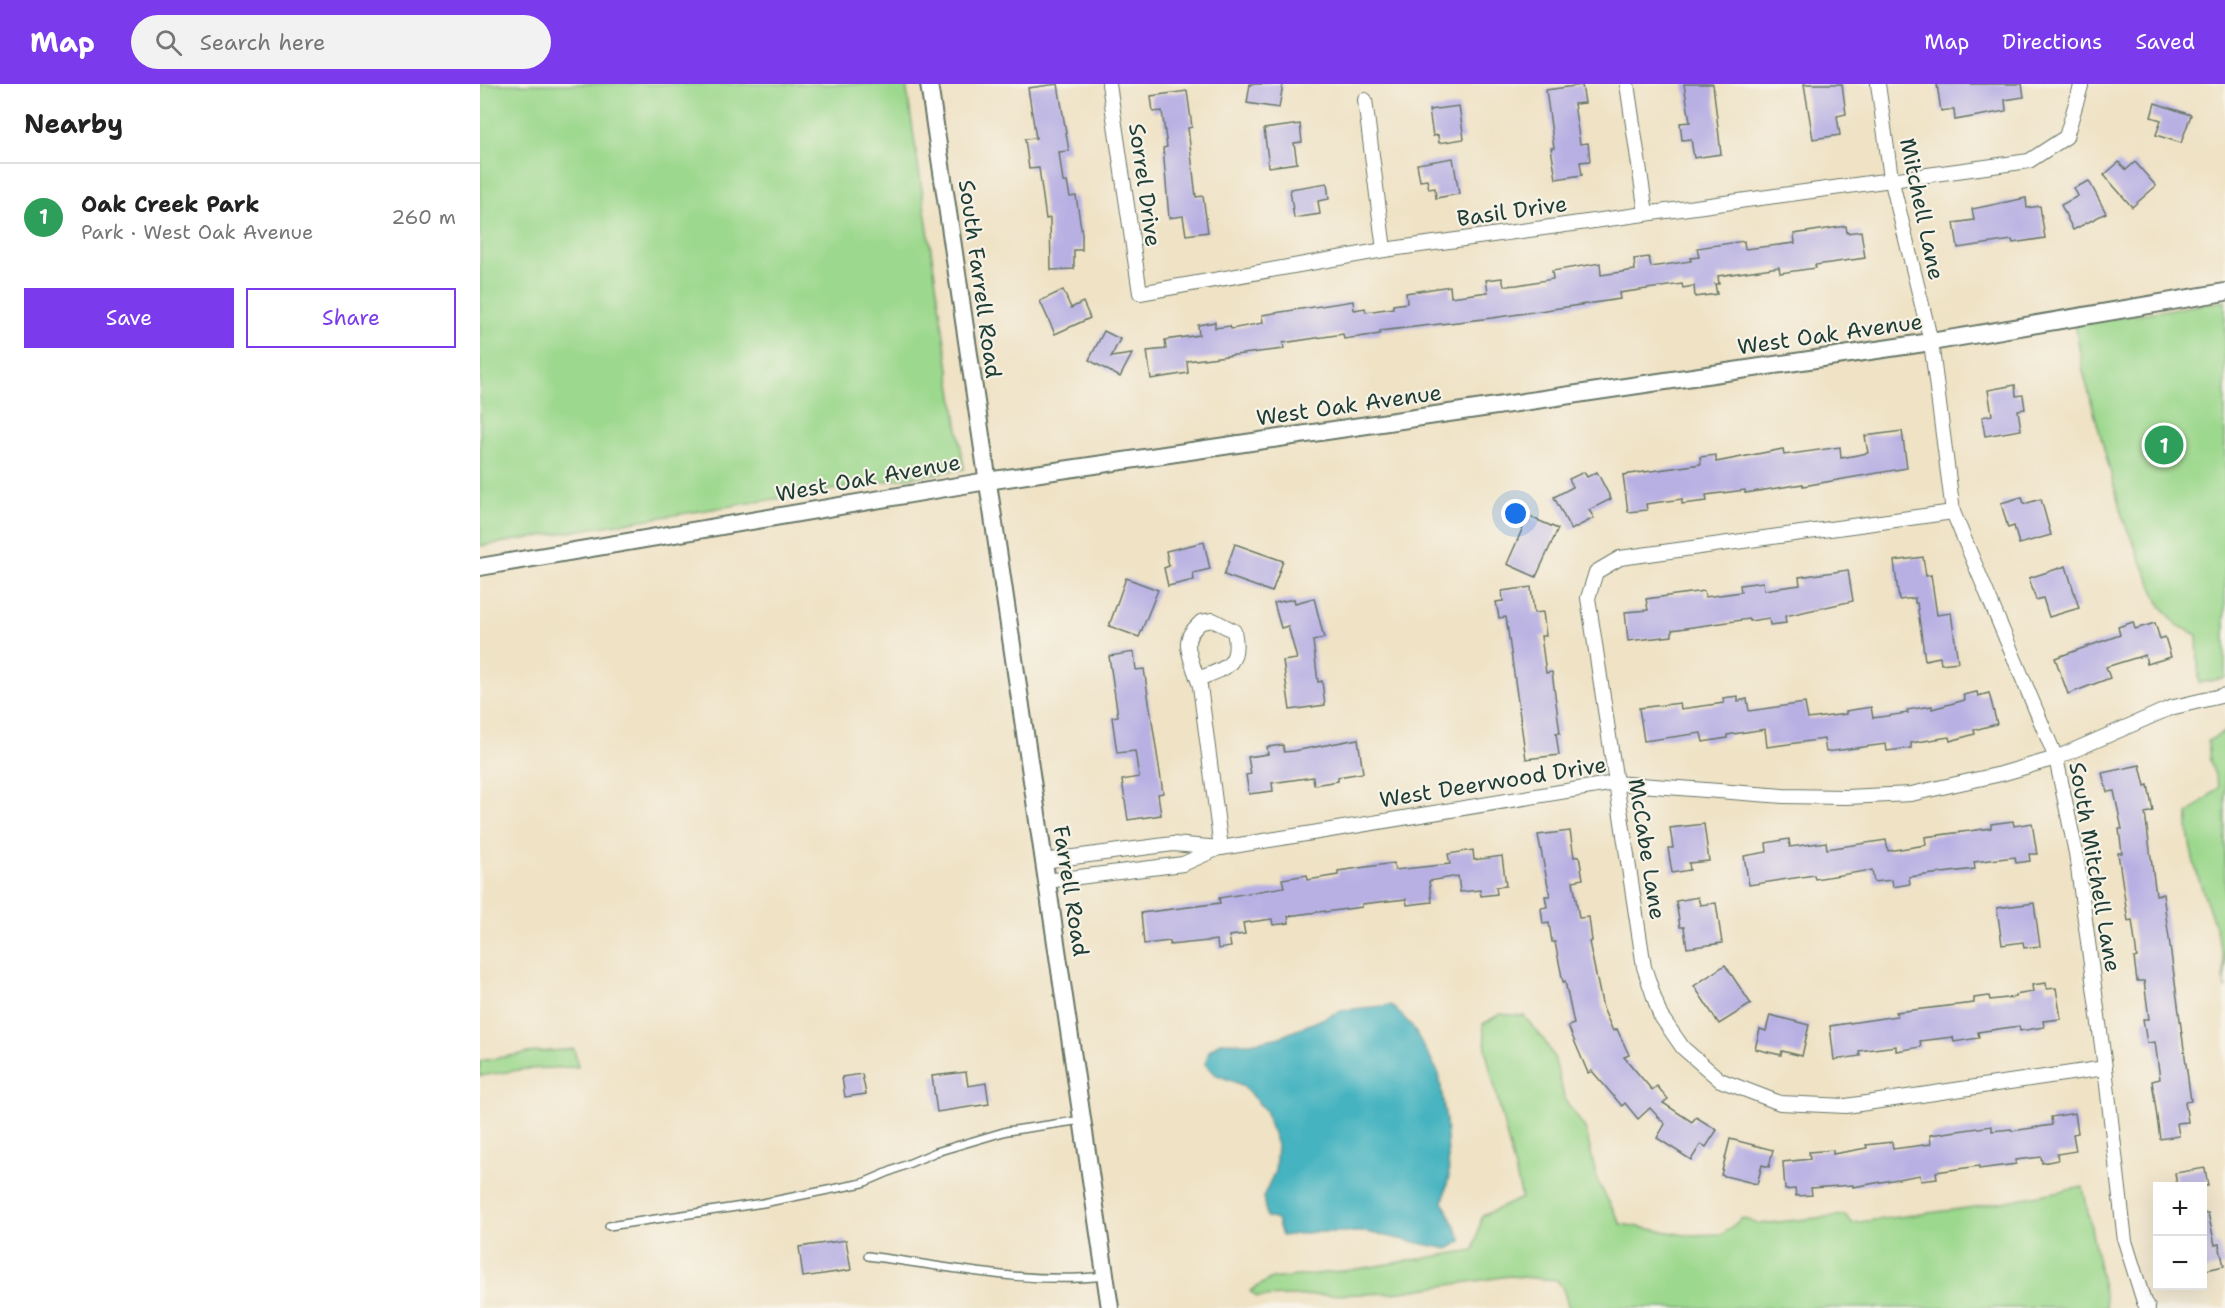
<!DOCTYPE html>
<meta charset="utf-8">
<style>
body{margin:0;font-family:"Shantell Sans",sans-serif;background:#f2f2f2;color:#222}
.controls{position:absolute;right:18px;bottom:18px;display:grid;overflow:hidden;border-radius:0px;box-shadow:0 6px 24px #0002}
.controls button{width:54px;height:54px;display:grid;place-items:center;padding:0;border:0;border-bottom:2px solid #e0e0e0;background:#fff;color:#222;font:30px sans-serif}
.you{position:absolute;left:1036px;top:430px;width:21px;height:21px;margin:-15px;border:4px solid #fff;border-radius:50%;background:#1a73e8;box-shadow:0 0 0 9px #1a73e833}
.badge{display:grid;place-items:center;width:39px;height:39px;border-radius:50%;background:#7c3aed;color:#fff;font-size:20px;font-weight:700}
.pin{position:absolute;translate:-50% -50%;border:3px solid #fff;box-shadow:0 2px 6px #0006}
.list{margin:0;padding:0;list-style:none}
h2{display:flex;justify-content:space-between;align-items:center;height:78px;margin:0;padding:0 24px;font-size:26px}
h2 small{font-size:20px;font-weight:400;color:#767676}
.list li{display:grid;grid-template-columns:39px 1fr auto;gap:18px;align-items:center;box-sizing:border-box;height:108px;padding:0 24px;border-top:2px solid #e0e0e0}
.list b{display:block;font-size:22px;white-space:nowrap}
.list p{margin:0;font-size:20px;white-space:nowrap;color:#767676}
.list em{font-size:20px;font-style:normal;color:#767676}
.actions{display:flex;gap:12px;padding:18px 24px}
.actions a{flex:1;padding:14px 0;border:2px solid #7c3aed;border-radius:0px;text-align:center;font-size:21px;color:#7c3aed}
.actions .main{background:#7c3aed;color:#fff}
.icon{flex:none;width:33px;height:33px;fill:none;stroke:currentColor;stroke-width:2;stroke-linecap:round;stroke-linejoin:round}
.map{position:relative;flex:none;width:1745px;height:1224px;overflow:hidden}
header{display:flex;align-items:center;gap:36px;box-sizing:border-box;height:84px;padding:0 30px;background:#7c3aed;color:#fff}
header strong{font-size:28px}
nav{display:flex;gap:33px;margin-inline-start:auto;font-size:21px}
.search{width:420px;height:54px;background:#f2f2f2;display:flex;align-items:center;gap:15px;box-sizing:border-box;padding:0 21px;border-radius:33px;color:#767676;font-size:22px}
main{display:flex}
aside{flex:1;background:#fff}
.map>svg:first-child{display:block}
</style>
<header>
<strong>Map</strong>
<div class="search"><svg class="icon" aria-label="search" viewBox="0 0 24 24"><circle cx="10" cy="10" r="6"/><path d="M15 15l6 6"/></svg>Search here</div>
<nav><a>Map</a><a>Directions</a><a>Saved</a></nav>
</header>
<main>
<aside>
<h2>Nearby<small></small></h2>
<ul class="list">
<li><span class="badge" style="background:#2e9e5b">1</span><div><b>Oak Creek Park</b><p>Park · West Oak Avenue</p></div><em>260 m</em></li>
</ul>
<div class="actions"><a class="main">Save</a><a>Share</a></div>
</aside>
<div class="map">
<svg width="1745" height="1224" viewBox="0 0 1745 1224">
<rect width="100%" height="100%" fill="#f7f3e8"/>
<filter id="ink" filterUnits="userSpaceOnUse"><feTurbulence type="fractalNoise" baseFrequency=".0167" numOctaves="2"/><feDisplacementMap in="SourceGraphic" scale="12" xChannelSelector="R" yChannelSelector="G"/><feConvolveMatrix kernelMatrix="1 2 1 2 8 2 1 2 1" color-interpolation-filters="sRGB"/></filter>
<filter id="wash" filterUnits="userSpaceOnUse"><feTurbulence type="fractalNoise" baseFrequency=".008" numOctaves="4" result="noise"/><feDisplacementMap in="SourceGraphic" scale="24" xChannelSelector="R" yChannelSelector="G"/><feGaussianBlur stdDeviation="1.35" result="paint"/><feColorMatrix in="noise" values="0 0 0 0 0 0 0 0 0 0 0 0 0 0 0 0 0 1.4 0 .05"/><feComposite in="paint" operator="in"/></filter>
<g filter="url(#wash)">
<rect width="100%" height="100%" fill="#efe2c5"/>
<!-- green -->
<g fill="#9cd88d" stroke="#5e8a60" stroke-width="1.5">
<path d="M0,0H426L484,385L0,462Z"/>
<path d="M1745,217V594L1719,599L1717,551L1697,541L1679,519L1643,435L1603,287L1595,240Z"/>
<path d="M1744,648L1745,649V905C1744,892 1744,877 1741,864C1730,819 1706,776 1708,730L1739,703L1730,677L1728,657Z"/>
<path d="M1020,930L1044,932L1064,956L1074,973L1085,1016L1105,1044L1118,1098L1141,1140L1206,1151L1243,1150L1262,1134L1278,1140L1365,1131L1372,1139L1495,1123L1603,1103L1627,1224H1089L1083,1205L1077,1196L1029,1192L914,1209L777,1213L770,1207L790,1195L872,1186L994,1166L1002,1132L1042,1114L1007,972L1003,940Z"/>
<path d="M94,965L98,983L46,985L0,992V977L47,969Z"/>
</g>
<!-- water -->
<path fill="#45b3c0" stroke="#32787a" stroke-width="1.5" d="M911,921L932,942L959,990L966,1036L969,1092L963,1118L982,1157L968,1165L886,1148H834L802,1152L797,1136L787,1133L783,1113L795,1087L797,1061L785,1026L762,1001L735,990L725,980L729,967L740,958L770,959L800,953L863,926Z"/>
<g id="blocks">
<!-- building -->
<g fill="#b8b0e3">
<path d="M578,0L589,67L579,68L583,98H587L590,113L596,112L602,150V166H594V185L571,186L570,134L566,135L559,84L549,85L545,55L556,54L548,4Z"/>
<path d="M770,0H803L799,24L767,19Z"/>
<path d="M1204,0H1233L1241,70L1214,74L1211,55L1202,56L1200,39L1210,38Z"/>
<path d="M1324,0H1362L1366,30L1357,32L1360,51L1333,55Z"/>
<path d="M1457,0H1542L1544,13L1525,16L1526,27L1475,36L1474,25L1461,27Z"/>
<path d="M1102,1L1105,19L1094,20L1100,60L1108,59L1110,77L1100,78L1102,91L1076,95L1071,64H1074L1066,6Z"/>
<path d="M707,7L712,43L708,44L716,113L723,112L728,148L706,151L703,132L689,134L683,64L687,63L682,27L673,28L671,12Z"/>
<path d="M1675,19L1711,31L1701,59L1676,51L1681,36L1671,33Z"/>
<path d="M979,22L984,55L959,59L958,51L953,52L949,26Z"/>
<path d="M820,40L822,58L814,59L817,79L789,83L784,45Z"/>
<path d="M973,74L979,110L956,114L955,104L949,105L947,96L940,97L937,80Z"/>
<path d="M1639,78L1646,86L1655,78L1676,102L1652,123L1624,91Z"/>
<path d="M1609,97L1626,129L1593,146L1581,121L1598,112L1594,104Z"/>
<path d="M847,99L849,115L838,117L840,130L814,134L810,105Z"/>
<path d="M1546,114L1547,124L1560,122L1565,154L1533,159L1532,156L1478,164L1474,139L1494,136L1492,125Z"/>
<path d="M1366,142L1367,149L1381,147L1385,174L1335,181L1336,184L1300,189L1299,183L1238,192L1239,200H1235L1237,210L1215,213L1214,202L1203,204L1202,200L1139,209L1140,215L1012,234L900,247V250L864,255L863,250L803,259L804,265L707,277L708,289L671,295L667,267L686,265L685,256L719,251L718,241L735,238V244L750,242L751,245L783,239L782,231L873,217L874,226L885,224L886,228L913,224V221L927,219L926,209L970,202L971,213L1008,208L1006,196L1022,194L1024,202L1037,201L1073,195L1072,187L1120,179L1121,191L1155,186L1154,175L1169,173L1171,183L1211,177L1210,174L1219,173L1217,164L1264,157L1265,165L1315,159L1314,150Z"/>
<path d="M583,206L591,224L603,218L610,234L575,250L560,217Z"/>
<path d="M624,247L640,255L631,273L652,270L640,293L609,276Z"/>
<path d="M1535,301L1536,312L1543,311L1545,325L1538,326L1541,346L1505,352L1502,333L1512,331L1508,306Z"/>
<path d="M1422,347L1427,384L1323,402V400L1265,409V406L1226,411L1227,417L1202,420V415L1166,420L1167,426L1148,428L1143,391L1221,380L1220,373L1236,371V378L1303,365L1304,371L1360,363L1361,374L1388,369L1385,352Z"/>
<path d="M1104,388L1107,393L1117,388L1131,415L1109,426L1114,434L1091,446L1074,413L1093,403L1089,395Z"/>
<path d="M1542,413L1544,420L1561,415L1571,451L1539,460L1534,442L1528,444L1521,419Z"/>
<path d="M1048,432L1078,445L1056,493L1027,480Z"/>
<path d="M724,458L730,485L713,489L714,496L688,502L684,484L689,482L686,467Z"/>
<path d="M755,460L803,477L792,508L744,491Z"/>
<path d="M1443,473L1446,492L1451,491L1457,531L1471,529L1478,578L1461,580L1460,573L1445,576L1437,519H1435V514L1419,516L1414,477Z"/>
<path d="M1586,482L1599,524L1569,533L1563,514L1556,516L1549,494Z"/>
<path d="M1368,486L1373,517L1305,532L1306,539L1290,541L1289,534L1270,537L1269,535L1192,546V552L1148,557L1145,528L1168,526L1166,515L1224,507L1225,513L1261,508L1260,501L1283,498L1284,506L1320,501L1319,493Z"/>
<path d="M646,494L678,506L659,553L629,542Z"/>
<path d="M1051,503L1054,529L1063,528L1066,552H1061L1066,589L1072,588L1080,649H1076L1079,671L1046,675L1026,533L1019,534L1016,518L1023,517L1022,507Z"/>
<path d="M834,514L844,554L833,557L838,598L842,597L845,621L810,626L803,577L817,575L808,542L801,544L794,519L814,515L815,519Z"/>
<path d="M1653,538L1655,545L1675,539L1680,555L1685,553L1691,573L1667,580L1665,571L1626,583L1630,594L1588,610L1575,574L1640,551L1638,543Z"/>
<path d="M654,568L656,586L664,585L683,709L678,710L681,731L648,736L642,696L659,693L655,667L637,669L632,633L638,632L629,572Z"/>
<path d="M1497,608L1498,612L1509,609L1517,640L1494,646L1495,650L1470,657L1469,653L1431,659V664L1407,667L1406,660L1346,668L1344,655L1287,663L1285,645L1247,651V654L1223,658L1221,649L1164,657L1159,624L1200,619L1201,625L1244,619L1243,614L1258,612V617L1267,615L1269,627L1325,619L1328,635L1366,630V627L1391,623L1393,634L1428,629L1427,626L1452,622V625L1485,616L1483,611Z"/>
<path d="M878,655L883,689L858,693V697L834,701L833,693L792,699L793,707L769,710L766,691L771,690L768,673L788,670L787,663L803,661L804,668L814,667Z"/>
<path d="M1660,681L1665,702L1668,701L1673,727L1665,729L1676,811L1683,810L1711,1017L1705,1018L1708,1038L1697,1039L1699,1052L1680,1055L1672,997L1680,995L1675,958L1667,959L1663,935H1669L1664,897H1657L1654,874L1657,873L1652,836L1648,837L1638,769H1642L1639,745H1642L1634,707L1627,708L1622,689Z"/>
<path d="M1533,737L1534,742L1552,739L1557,770H1549L1550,777L1536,779L1535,773L1494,778L1495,785L1429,793L1430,800L1413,803L1412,796L1394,798L1392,786L1335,795L1334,791L1269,801L1264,772L1287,768L1286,759L1309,755L1310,763L1346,758L1347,765L1406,756L1408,767L1446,761L1445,753L1511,744V740Z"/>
<path d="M1224,740L1229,777L1209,779L1210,786L1192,789L1188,764H1193L1190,744Z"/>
<path d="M1090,747L1094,773L1099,772L1103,795L1093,797L1099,834L1109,833L1112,857L1109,858L1123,924L1133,947L1137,945L1149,971L1144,973L1172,1006L1177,1002L1188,1015L1183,1019L1212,1038L1216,1033L1237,1046L1226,1063L1221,1060L1211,1076L1177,1054L1185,1040L1170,1024L1158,1035L1145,1019L1142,1022L1112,987L1108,989L1088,942L1094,940L1085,897L1083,898L1075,858H1072L1069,839L1063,840L1061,824L1067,823L1065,812H1070L1058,751Z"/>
<path d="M993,766L994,776L1022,772L1026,802L1016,803L1017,810L1001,812L1000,806L980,808L978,792L949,797L952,818L927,821L926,815L882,820V823L845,828V827L808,832L809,839L793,841L792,835L763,839L765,850L749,852L751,863L738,865L737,856L690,861V857L664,860L661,829L740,819L739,814L804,803L802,795L827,791L828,796L858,791V787L914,779L915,786L970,780L968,770Z"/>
<path d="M1218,813L1220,821L1236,819L1242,859L1207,864L1204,843H1200L1196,817Z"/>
<path d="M1554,819L1560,862L1544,864L1543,858L1522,861L1517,824Z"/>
<path d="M1245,881L1271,920L1239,940L1214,902Z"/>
<path d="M1566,899L1567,905L1576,904L1581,935L1563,937L1564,943L1540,947L1539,942L1498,948L1499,954L1474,958L1473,953L1440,957L1441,963L1416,967V962L1379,967L1380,972L1354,976L1350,942L1417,932L1416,928L1494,919V914L1509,912L1510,916L1535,913V911L1553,908L1552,901Z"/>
<path d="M1290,931L1329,941L1322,972L1302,967L1301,971L1275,965L1280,945L1286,947Z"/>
<path d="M486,988L488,1002L506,999L509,1020L457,1028L452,992Z"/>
<path d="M382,990L386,1010L365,1013L362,993Z"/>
<path d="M1595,1029L1598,1049L1593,1050L1596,1067L1577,1070L1578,1076L1562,1079L1561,1073L1536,1076V1080L1499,1085V1082L1456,1088L1457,1095L1441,1097L1440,1091L1373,1103V1101L1331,1104L1332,1111L1316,1112L1315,1105L1305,1106L1303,1078L1330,1075L1329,1068L1353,1066V1070L1387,1064L1386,1061L1412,1058L1413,1065L1451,1060L1450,1051L1512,1042V1047L1531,1045L1532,1047L1572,1041L1571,1033Z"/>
<path d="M1250,1055L1293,1066L1289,1083L1282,1081L1277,1100L1241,1091Z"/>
<path d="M1725,1084L1728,1102H1697L1695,1089Z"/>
<path d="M1728,1129L1735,1161L1739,1160L1744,1182L1722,1187V1130Z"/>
<path d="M366,1156L371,1186L323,1193L319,1163Z"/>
</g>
</g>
</g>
<g filter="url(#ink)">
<use href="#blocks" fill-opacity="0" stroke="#687767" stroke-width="1.5"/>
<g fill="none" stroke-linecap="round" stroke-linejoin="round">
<!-- service casing -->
<g stroke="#687767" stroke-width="10">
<g id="service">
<path d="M129,1142L283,1119L383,1099L456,1068L527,1047L602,1036"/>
<path d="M388,1172C466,1182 546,1201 625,1192"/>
</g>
</g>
<!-- minor casing -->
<g stroke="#687767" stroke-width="16">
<g id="minor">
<path d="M629,0L660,209L904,166L1549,77L1586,53L1601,2"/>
<path d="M1147,0L1166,129"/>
<path d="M1398,0L1411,94L1451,258L1473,428L1576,674L1596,769L1625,984L1645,1157L1664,1218L1668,1224"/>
<path d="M885,16L904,166"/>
<path d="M1473,428L1140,474L1116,488L1108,514L1164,883L1180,931L1203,964L1240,996L1300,1019L1366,1022L1625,984"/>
<path d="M718,595C747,584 761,581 754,547L733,536L721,538C715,544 708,550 708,559C707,569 717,592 720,602L741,764"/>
<path d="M563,777L693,760L741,764L1135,699L1303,712L1366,713L1431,710L1521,690L1576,674L1690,624L1745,611"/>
<path d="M567,797L703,780L739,764"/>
</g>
</g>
<!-- tertiary casing -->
<g stroke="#687767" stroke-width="20">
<g id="tertiary">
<path d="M449,0L630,1224"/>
<path d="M0,483L507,397L1451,258L1745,208"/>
</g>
</g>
<!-- service -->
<use href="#service" stroke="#fff" stroke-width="7"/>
<!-- minor -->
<use href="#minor" stroke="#fff" stroke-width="14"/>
<!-- tertiary -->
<use href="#tertiary" stroke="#fff" stroke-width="16"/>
</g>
</g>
<g text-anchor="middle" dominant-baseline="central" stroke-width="4.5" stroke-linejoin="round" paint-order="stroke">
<!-- street labels -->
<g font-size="22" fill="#1f3d34" stroke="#f7f3e8">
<text transform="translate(665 101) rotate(82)">Sorrel Drive</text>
<text transform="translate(1442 125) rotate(78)">Mitchell Lane</text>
<text transform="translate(1032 127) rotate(-8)">Basil Drive</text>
<text transform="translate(500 195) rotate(82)">South Farrell Road</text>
<text transform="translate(1350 250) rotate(-8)">West Oak Avenue</text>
<text transform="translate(869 321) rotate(-8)">West Oak Avenue</text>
<text transform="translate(388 394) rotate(-10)">West Oak Avenue</text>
<text transform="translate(1013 698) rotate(-9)">West Deerwood Drive</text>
<text transform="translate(1167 765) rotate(81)">McCabe Lane</text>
<text transform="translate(1615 783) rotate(80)">South Mitchell Lane</text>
<text transform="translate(591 807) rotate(81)">Farrell Road</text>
</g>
</g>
</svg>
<div class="controls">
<button>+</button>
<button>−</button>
</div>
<div class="you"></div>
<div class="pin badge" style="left:1684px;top:361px;background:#2e9e5b">1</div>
</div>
</main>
